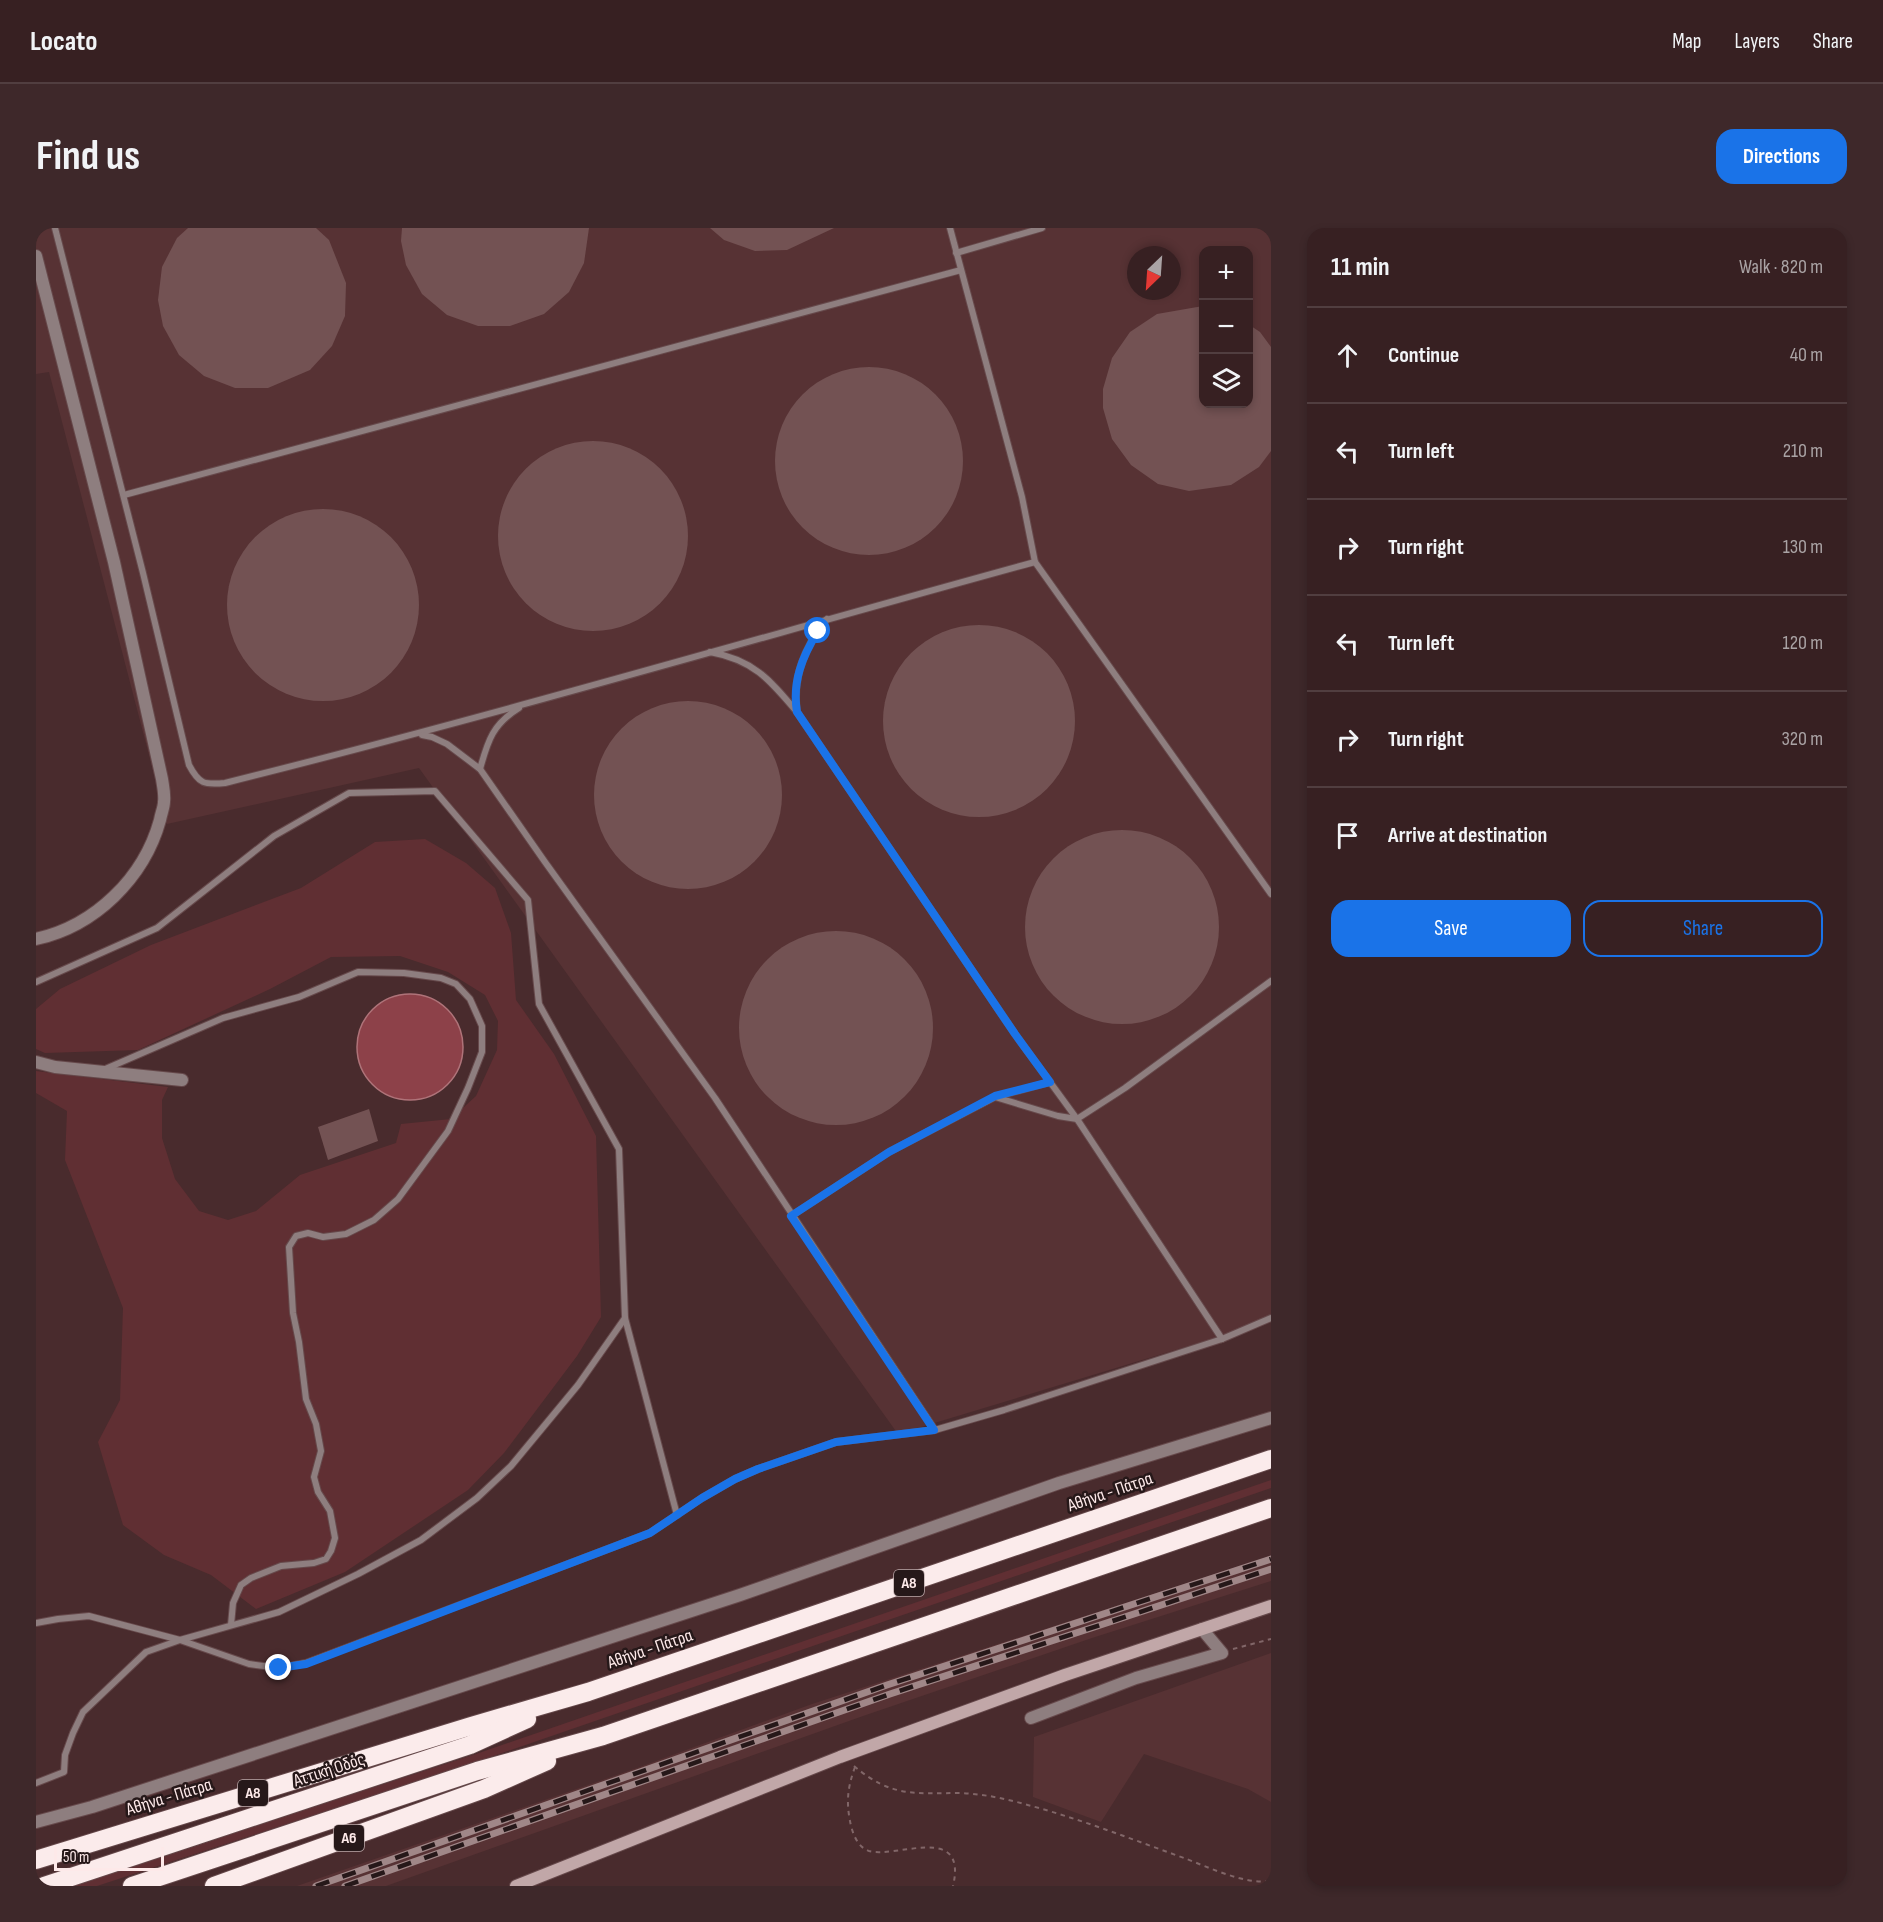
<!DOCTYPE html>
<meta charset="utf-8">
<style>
body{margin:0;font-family:"Sofia Sans Condensed",sans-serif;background:#3e282a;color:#f1f3f6}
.controls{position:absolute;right:18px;top:18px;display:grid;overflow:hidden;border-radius:12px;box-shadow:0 3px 9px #0003}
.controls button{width:54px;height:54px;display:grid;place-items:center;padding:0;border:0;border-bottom:2px solid #513e40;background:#372022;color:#f1f3f6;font:30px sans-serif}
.compass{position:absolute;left:1091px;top:18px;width:54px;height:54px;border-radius:50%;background:#372022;box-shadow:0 3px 9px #0003;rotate:205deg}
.scale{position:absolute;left:18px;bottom:15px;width:110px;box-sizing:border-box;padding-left:6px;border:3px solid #fde9e9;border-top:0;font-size:16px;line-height:21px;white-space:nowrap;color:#fde9e9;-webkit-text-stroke:4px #261819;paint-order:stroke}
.stop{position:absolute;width:18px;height:18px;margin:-14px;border:4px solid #1a73e8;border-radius:50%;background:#fff}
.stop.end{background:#1a73e8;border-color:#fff;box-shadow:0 2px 6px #0008}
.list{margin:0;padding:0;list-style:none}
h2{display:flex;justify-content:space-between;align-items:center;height:78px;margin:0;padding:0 24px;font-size:26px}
h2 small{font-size:20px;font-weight:400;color:#aaa3a5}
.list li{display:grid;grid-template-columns:39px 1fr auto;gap:18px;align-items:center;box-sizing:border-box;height:96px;padding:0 24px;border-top:2px solid #513e40}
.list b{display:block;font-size:22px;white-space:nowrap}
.list em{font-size:20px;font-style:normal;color:#aaa3a5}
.actions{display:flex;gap:12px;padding:18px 24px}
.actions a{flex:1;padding:14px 0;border:2px solid #1a73e8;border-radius:18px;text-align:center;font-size:21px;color:#1a73e8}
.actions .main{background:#1a73e8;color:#fff}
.icon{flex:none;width:33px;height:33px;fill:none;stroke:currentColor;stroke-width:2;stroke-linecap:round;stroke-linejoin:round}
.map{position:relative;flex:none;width:1235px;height:1658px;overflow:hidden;border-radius:18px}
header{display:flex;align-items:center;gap:36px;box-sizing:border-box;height:84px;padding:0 30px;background:#372022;border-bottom:2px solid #513e40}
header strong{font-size:28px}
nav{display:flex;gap:33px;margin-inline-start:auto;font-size:21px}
.intro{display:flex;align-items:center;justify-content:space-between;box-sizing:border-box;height:144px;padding:0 36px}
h1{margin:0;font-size:42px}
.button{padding:15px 27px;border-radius:18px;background:#1a73e8;color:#fff;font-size:21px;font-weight:700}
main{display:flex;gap:36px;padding:0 36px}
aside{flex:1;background:#372022;border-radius:18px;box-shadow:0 3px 9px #0003}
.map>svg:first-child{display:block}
</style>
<header>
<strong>Locato</strong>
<nav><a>Map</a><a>Layers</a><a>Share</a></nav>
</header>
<div class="intro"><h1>Find us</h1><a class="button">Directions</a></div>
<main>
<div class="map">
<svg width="1235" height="1658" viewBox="0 0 1235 1658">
<rect width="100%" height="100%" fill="#492b2d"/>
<!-- built -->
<g fill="#573234" fill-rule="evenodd">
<path d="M0,0H1235V1093L862,1206L383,540L131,596L13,144L0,146ZM1168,22H1212V176H1168ZM1100,27H1136V63H1100Z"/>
<path d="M1235,1328V1353L1056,1410L827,1488L350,1658H261L601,1540L776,1476Z"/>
<path d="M1235,1425V1574L1212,1561L1108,1526L1065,1594L997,1569L998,1509Z"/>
</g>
<!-- green -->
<g fill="#602f33">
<path d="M389,611L430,635L459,660L475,705L480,772L518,826L560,908L565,1089L541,1128L468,1225L432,1262L309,1344L220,1381L175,1347L128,1327L87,1297L62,1214L84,1172L87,1080L29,932L31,883L0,865V843L132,859L126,872V910L139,951L163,983L192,992L220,983L264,947L360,915L365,896L415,891L440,868L461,822L462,793L449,767L412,744L364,728L295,729L234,761L102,822L9,825L0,821V781L24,761L115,717L265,660L339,614Z"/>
<path d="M1235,1252V1260L440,1534L61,1658H35L437,1527Z"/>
</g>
<!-- water -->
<circle fill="#8d4149" stroke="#af7379" stroke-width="1.5" cx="374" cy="819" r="53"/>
<!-- building -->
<g fill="#735253">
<path d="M152,0H280L293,12L310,55L309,88L296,118L274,142L232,160H199L168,148L143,127L127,98L122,72L126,39L141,10Z"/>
<path d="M366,0H553L548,35L533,64L508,86L474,98H442L411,87L386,66L370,37L365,13Z"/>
<path d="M674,0H798L751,22L719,23L688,12Z"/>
<path d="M1167,78V176H1212V96L1224,104L1235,119V223L1223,239L1195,257L1153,263L1122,256L1095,237L1076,211L1067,180V161L1076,130L1094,104L1121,86Z"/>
<circle cx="833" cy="233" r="94"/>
<circle cx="557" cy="308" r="95"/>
<circle cx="287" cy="377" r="96"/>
<circle cx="943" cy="493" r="96"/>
<circle cx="652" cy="567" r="94"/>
<circle cx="1086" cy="699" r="97"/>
<circle cx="800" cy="800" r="97"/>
<path d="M333,881L342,913L292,932L282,899Z"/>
</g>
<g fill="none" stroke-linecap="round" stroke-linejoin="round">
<!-- lane casing -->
<g stroke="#66494b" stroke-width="8">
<g id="lane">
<path d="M19,0L107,345L153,537C163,556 168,557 189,555C461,487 729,408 999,334"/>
<path d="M914,0L986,269L999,334L1235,666"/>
<path d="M920,25L1006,0"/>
<path d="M88,267L925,42"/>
<path d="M674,424C718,432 734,452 761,484L979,806L1041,891L1186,1111"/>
<path d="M761,484C756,449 769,418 791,391"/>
<path d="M386,507L396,509L411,516L444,541L509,634L679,870L899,1202"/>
<path d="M444,541C452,512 457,496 483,480"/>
<path d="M0,754L121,700L238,608L313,565L399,563L492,672L503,776L583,921L589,1090L641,1287"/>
<path d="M67,842L187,790L263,769L322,744L368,745L405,750L420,756L434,771L446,798V824L432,860L412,903L362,971L338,992L310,1006L287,1009L272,1005L260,1008L253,1019L257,1085L263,1114L270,1171L280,1196L285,1223L278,1249L282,1264L294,1283L299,1310L295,1323L290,1331L278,1335L245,1338L215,1350L205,1357L197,1375L195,1397"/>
<path d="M959,869L1022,888L1041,891L1089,860L1235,753"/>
<path d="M755,988L853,924L959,869L1014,854"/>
<path d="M0,1395L22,1391L53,1388L144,1412L213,1436L243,1440L270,1435L614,1305L666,1270L699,1251L722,1241L800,1214L899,1202L968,1182L1186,1111L1235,1090"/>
<path d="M0,1555L28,1544L29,1527L37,1505L47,1484L110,1424L144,1412L243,1384L322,1346L385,1312L441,1270L475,1238L542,1157L589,1090"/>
</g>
</g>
<!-- street casing -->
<g stroke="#66494b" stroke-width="14">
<g id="street">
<path d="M0,28L78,334L126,551C127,558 129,566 128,574C128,579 125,586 124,592C108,650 59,698 0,711"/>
<path d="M0,834L19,839L146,852"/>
<path d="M995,1490L1100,1450L1186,1425L1166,1401"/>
<path d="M0,1594L56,1579L704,1367L1023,1255L1235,1190"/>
</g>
</g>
<!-- secondary casing -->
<g stroke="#66494b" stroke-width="14">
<path id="secondary" d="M480,1658L804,1529L1029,1447L1235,1378"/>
</g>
<!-- highway casing -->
<g stroke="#66494b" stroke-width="20">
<g id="highway">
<path d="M0,1632L435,1498L552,1464L1235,1231"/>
<path d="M8,1658L434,1517L491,1491"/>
<path d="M96,1658L441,1543L567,1508L1235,1280"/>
<path d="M178,1658L448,1561L511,1533"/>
</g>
</g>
<!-- path -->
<g stroke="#816668" stroke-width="2" stroke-dasharray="4.5 4.5" stroke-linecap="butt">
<path d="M1197,1421L1235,1411"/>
<path d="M818,1538C856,1570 879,1565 925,1565C946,1566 967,1570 988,1576C1042,1590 1095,1611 1148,1630C1172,1639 1209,1657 1235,1653"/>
<path d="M819,1539C812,1558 810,1573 814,1593C816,1604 821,1619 833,1623C859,1631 932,1594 917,1658"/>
</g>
<!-- lane -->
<use href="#lane" stroke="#8e7e7f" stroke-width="6"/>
<!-- street -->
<use href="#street" stroke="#8e7e7f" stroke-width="12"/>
<!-- secondary -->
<use href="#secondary" stroke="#c1a7a8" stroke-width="12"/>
<!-- highway -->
<use href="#highway" stroke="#fbebeb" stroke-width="18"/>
<!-- rail casing -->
<g stroke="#a08788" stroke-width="7">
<g id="rail">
<path d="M280,1658L851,1457L1235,1331"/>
<path d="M309,1658L854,1466L1235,1341"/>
</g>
</g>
<!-- rail -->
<use href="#rail" stroke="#261819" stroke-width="4.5" stroke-dasharray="14" stroke-linecap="butt"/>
</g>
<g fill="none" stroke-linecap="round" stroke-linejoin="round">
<!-- route -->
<path stroke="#1a73e8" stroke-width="8" d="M243,1440L270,1436L614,1305L666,1270L699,1251L722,1241L800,1214L898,1202L755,988L853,924L959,868L1014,854L979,806L761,484C756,454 766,429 782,403"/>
</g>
<g text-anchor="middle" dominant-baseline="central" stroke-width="5" stroke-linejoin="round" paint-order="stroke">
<!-- shield labels -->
<g fill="#261819" stroke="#bcaaab" stroke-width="1.5">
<rect x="858" y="1342" width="30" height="26" rx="4.5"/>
<rect x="202" y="1552" width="30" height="26" rx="4.5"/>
<rect x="298" y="1597" width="30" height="26" rx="4.5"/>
</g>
<g font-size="16" font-weight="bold" fill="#fde9e9">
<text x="873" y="1355">Α8</text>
<text x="217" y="1565">Α8</text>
<text x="313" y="1610">Α6</text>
</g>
<!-- street labels -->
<g font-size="18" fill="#fde9e9" stroke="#261819">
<text transform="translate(1074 1264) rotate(-19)">Αθήνα - Πάτρα</text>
<text transform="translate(614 1421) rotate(-19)">Αθήνα - Πάτρα</text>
<text transform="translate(293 1542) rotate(-18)">Αττική Οδός</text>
<text transform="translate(133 1569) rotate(-17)">Αθήνα - Πάτρα</text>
</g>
</g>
</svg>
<div class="controls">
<button>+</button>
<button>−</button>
<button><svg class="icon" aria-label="layers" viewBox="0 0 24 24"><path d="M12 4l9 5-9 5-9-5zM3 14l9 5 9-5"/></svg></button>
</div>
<svg class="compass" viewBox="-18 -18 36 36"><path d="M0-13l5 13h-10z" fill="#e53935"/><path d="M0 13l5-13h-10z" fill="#aaa3a5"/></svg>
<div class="scale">50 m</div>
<div class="stop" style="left:782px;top:403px"></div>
<div class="stop end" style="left:243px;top:1440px"></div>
</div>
<aside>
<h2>11 min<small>Walk · 820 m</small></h2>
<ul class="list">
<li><svg class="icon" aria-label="ahead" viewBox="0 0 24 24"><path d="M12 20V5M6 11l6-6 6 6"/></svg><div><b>Continue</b></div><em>40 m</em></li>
<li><svg class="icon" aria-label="left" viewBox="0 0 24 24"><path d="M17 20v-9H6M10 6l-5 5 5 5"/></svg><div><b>Turn left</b></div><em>210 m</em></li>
<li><svg class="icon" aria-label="right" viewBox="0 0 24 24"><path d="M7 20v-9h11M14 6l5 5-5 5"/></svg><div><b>Turn right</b></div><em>130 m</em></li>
<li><svg class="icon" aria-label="left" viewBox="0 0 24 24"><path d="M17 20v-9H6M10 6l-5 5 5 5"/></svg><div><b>Turn left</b></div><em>120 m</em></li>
<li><svg class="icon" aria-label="right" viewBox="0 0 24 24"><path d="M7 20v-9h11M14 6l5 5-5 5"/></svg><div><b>Turn right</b></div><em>320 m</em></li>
<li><svg class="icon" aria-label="arrive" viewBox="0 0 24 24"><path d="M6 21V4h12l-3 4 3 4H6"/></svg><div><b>Arrive at destination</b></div></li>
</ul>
<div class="actions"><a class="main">Save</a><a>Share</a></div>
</aside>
</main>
